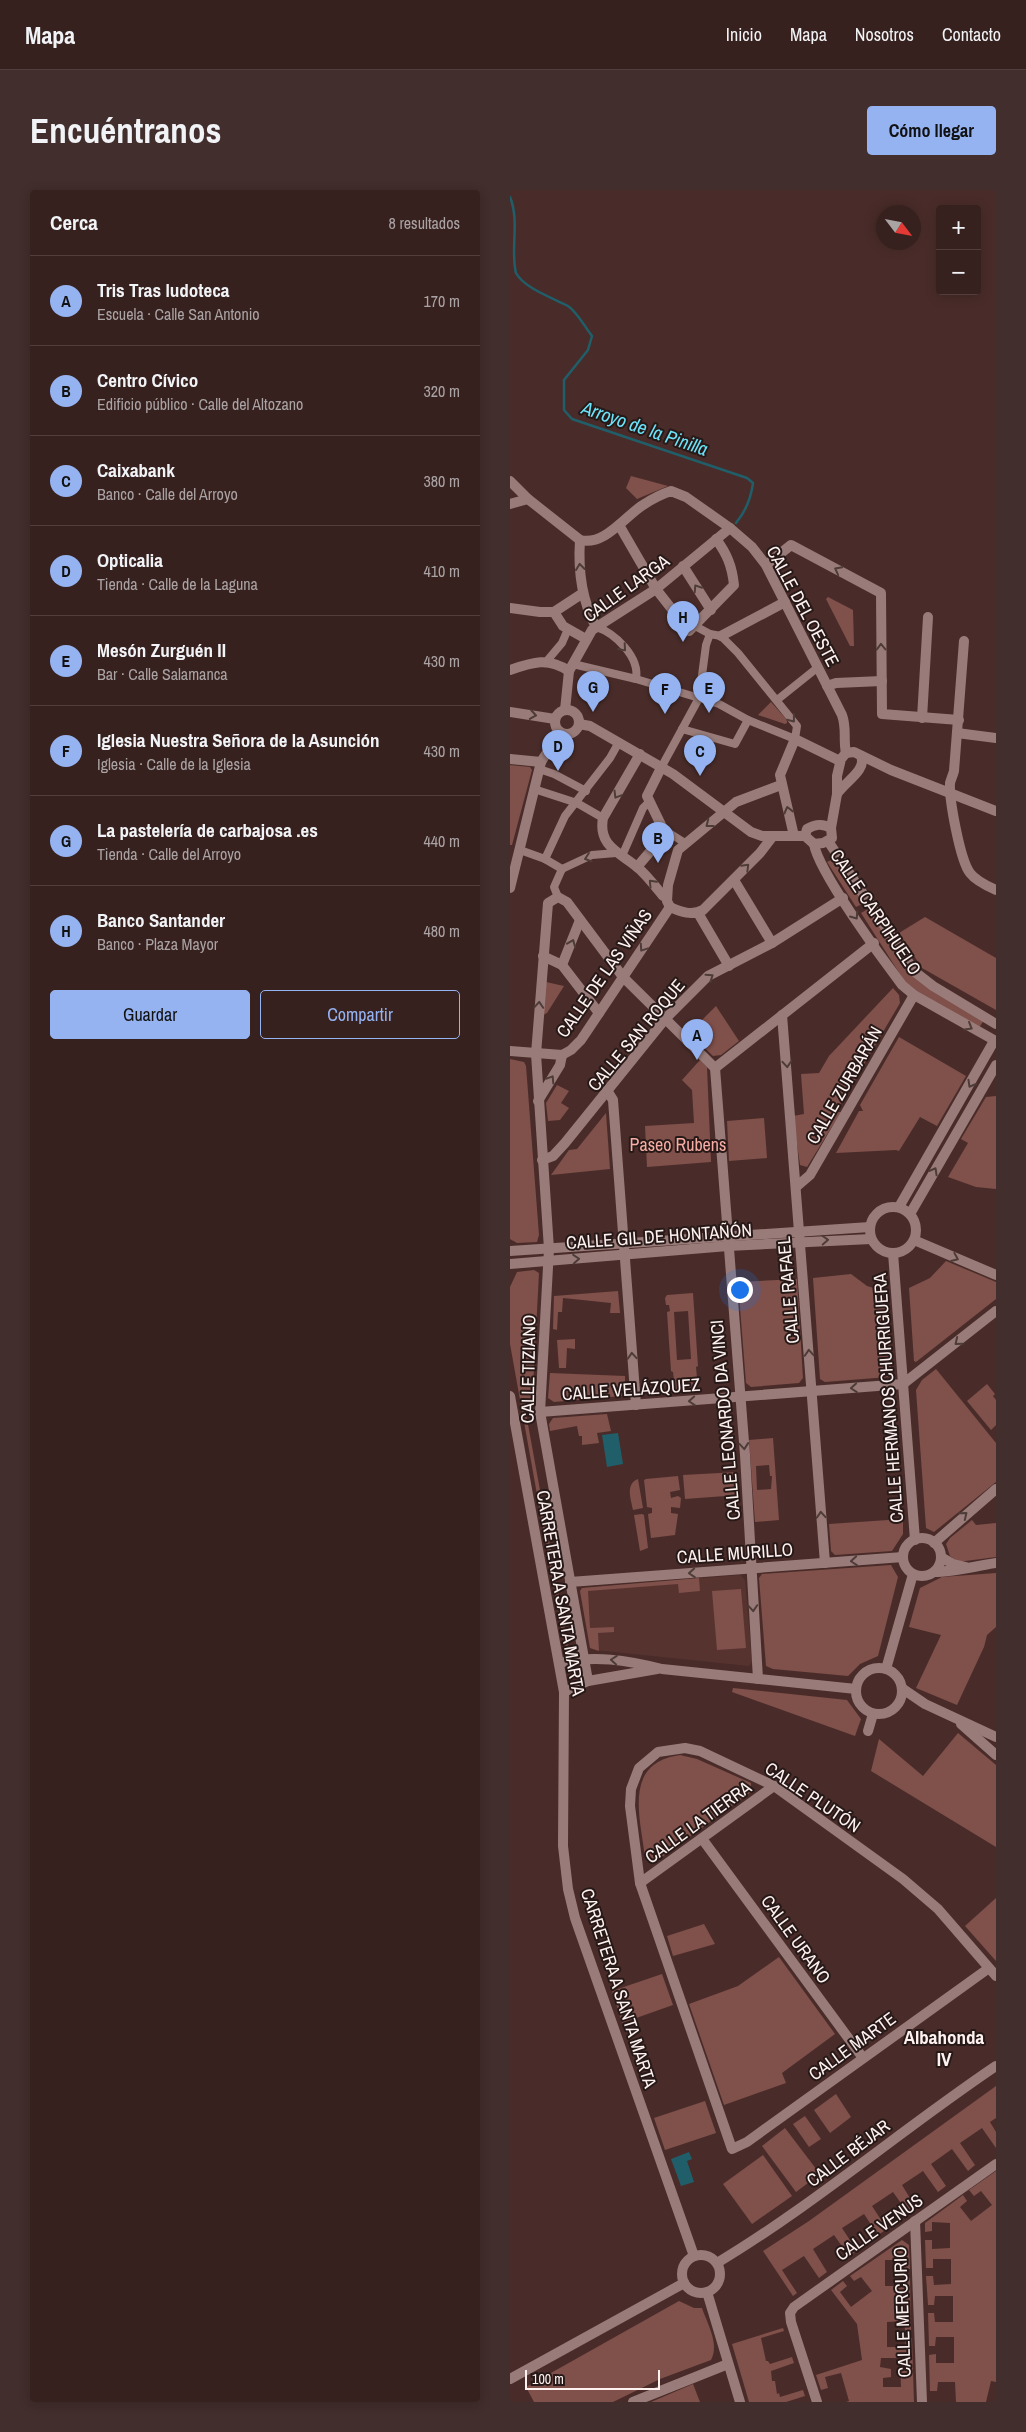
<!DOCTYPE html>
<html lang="es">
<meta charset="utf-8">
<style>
body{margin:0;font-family:"Archivo Narrow",sans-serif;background:#422e2c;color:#f1f3f6}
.controls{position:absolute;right:15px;top:15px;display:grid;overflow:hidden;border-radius:5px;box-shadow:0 2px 12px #0003}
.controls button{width:45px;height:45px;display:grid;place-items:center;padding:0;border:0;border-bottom:1px solid #513e3d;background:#37211f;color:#f1f3f6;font:25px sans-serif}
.compass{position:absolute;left:366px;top:15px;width:45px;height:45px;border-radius:50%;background:#37211f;box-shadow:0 2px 12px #0003;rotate:122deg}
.scale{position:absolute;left:15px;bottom:12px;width:135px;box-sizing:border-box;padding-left:5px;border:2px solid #fef2f0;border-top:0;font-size:14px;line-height:18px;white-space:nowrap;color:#fef2f0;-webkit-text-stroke:4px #261917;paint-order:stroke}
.you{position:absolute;left:229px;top:1099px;width:18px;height:18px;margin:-12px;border:4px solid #fff;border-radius:50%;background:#1a73e8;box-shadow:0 0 0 8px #1a73e833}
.badge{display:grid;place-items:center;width:32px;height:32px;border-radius:50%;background:#95b2f1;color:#111;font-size:16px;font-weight:700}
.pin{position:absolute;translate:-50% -41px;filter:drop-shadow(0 1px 2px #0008)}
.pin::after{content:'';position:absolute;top:26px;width:18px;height:15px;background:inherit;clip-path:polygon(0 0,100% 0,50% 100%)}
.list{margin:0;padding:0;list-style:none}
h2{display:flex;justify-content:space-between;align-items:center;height:65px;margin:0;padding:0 20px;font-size:21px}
h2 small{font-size:16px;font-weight:400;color:#aaa3a4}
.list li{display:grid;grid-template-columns:32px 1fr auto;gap:15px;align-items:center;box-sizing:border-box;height:90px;padding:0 20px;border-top:1px solid #513e3d}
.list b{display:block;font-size:19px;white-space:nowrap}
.list p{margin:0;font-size:16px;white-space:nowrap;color:#aaa3a4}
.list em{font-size:16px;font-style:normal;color:#aaa3a4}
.actions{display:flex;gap:10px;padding:15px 20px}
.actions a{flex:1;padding:11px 0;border:1px solid #95b2f1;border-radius:5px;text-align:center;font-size:18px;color:#95b2f1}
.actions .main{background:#95b2f1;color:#111}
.map{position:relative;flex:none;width:486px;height:2212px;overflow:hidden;border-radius:5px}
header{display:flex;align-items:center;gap:30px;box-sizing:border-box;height:70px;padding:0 25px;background:#37211f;border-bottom:1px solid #513e3d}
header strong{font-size:24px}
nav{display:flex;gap:28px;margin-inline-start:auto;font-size:18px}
.intro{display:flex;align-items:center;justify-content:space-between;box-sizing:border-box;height:120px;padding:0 30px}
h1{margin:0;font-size:35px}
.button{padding:12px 22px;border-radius:5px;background:#95b2f1;color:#111;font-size:18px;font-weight:700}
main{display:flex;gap:30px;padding:0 30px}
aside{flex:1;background:#37211f;border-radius:5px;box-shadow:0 2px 12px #0003}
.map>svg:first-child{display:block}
</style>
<header>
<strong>Mapa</strong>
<nav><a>Inicio</a><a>Mapa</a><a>Nosotros</a><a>Contacto</a></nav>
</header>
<div class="intro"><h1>Encuéntranos</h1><a class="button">Cómo llegar</a></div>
<main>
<aside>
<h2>Cerca<small>8 resultados</small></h2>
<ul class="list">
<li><span class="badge">A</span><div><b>Tris Tras ludoteca</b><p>Escuela · Calle San Antonio</p></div><em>170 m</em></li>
<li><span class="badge">B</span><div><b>Centro Cívico</b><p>Edificio público · Calle del Altozano</p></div><em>320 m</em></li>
<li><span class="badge">C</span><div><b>Caixabank</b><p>Banco · Calle del Arroyo</p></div><em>380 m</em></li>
<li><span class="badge">D</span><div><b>Opticalia</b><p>Tienda · Calle de la Laguna</p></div><em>410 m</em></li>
<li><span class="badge">E</span><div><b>Mesón Zurguén II</b><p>Bar · Calle Salamanca</p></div><em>430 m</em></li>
<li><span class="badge">F</span><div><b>Iglesia Nuestra Señora de la Asunción</b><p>Iglesia · Calle de la Iglesia</p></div><em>430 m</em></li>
<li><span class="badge">G</span><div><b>La pastelería de carbajosa .es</b><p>Tienda · Calle del Arroyo</p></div><em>440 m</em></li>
<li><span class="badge">H</span><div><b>Banco Santander</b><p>Banco · Plaza Mayor</p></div><em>480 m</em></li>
</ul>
<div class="actions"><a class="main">Guardar</a><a>Compartir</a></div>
</aside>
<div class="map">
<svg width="486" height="2212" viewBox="0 0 486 2212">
<rect width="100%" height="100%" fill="#492c29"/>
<!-- built -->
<path fill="#573330" d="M230,1385L235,1390L242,1472L239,1476L85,1460L80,1458L70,1401L72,1398Z"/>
<!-- green -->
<g fill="#80504b" fill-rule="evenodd">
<path d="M121,286L158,296L127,309L116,298Z"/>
<path d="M318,407L343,420L344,456H340L316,409Z"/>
<path d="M261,512L277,530V533L275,534L248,525Z"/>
<path d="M0,575L20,577L22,580L2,655H0Z"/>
<path d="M325,668L354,713L346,717L317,672Z"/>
<path d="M358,719L403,786L474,830L469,838L405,801L395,792L351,723Z"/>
<path d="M415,727L486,768V820L412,778L389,743Z"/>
<path d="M36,792L54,796L37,823L33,825Z"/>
<path d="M383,798L389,805L390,813L326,922H331L297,977L290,975L283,926L294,924L291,884L309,883L319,866Z"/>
<path d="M206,816L229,851L211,865L203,866L179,843Z"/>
<path d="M389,847L456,886L427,936L410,927L389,961L386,960L326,963L349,921H353L350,915Z"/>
<path d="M0,869L14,872L16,876L29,1045L27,1052L7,1053L0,1049Z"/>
<path d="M190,870L197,877L201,972L137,977L135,936L184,933L182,900L172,890Z"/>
<path d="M47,895L59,901L51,913L59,918L50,930L38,931L36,913Z"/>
<path d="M486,906V999L466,997L438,987L458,953L451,949L476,907Z"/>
<path d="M96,923L100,979L41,985L59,960L67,959Z"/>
<path d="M254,928L257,968L219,971L217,931Z"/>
<path d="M436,1071L486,1092V1109L406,1172L404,1171L399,1098L420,1088Z"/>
<path d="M24,1080L29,1083L22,1217L15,1218L59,1459L55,1460L0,1154V1097L7,1082Z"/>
<path d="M341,1084L357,1096L377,1102L381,1182L378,1187L315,1192L310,1189L303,1088Z"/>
<path d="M287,1089L293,1188L289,1193L241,1197L236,1193L228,1092Z"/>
<path d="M108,1101L110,1123H100L101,1113L53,1108L52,1122H48L47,1140L43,1139L44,1106Z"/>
<path d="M183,1103L188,1176L186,1177L188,1199L190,1201L163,1202L165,1199L163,1182L161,1181L157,1122L160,1121L159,1115H156L155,1108L157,1105ZM178,1121L181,1169L167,1170L164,1122Z"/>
<path d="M65,1149V1159L57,1158L56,1178H49L47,1150Z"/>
<path d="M426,1179L486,1253V1292L424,1342L416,1338L406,1200L412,1190Z"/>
<path d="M40,1183L115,1186V1201L112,1206L44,1212L38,1208Z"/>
<path d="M477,1194L485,1204L483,1206L486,1210V1235L481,1240L457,1211Z"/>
<path d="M97,1224L101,1241L87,1243L89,1253L72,1255V1246H69L67,1236L40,1241L39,1234L43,1228Z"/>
<path d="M263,1248L269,1330L245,1332L239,1250ZM259,1275L260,1286H262L261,1299L247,1300L246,1276Z"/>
<path d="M228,1282L229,1305L175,1309L173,1285Z"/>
<path d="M168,1286L170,1300L160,1302L161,1308L168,1306L171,1308L170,1318L161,1317V1323L168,1324L165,1345L141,1348L138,1324L142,1323V1318L137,1317L134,1290L136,1289Z"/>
<path d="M128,1289L133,1318L123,1320C121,1309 115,1294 128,1289Z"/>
<path d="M132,1324L134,1325L138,1358L130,1361L124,1325Z"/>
<path d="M393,1329V1344L382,1361L325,1365L321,1361L319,1334Z"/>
<path d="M462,1330L466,1335L486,1333V1367L448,1372L440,1366L436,1354L440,1348Z"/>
<path d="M381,1375L388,1387L368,1466L350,1474L338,1486L263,1479L256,1476L249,1388L252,1384Z"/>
<path d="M486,1383V1437L477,1445L474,1457L447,1515L406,1498L431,1445L399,1437L410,1398L432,1387Z"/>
<path d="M189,1388L190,1401L169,1403L168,1394L78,1401L80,1438L104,1437V1442L88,1443L89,1461L80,1458L70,1401L72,1398Z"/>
<path d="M231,1399L236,1458L207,1460L202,1401Z"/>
<path d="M223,1498L337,1510L351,1529L345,1546L222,1502Z"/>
<path d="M448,1543L486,1575V1657L361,1581L369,1549L413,1586Z"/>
<path d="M170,1565L187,1569L241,1593V1602L145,1672H139L135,1667C130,1626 113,1573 170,1565Z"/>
<path d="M486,1708V1771L455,1736Z"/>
<path d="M194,1734L205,1754L163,1766L157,1746Z"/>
<path d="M269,1767L325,1844L272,1883L276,1893L214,1915L179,1814L228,1796Z"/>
<path d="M152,1784L163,1815L112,1833L102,1801Z"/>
<path d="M486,1896V1928L480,1932L486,1942V1958L472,1938L450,1953L465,1975L458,1981L442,1959L421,1974L436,1996L428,2002L413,1981L392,1995L406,2018L398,2023L383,2002L362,2016L377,2039L368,2045L354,2024L332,2038L347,2061L339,2066L324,2045L303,2059L317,2082L309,2088L294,2066L272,2080L287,2103L283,2106L253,2061L299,2031Z"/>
<path d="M326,1904L341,1927L320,1943L304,1920Z"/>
<path d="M195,1911L206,1943L155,1960L144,1928Z"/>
<path d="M295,1926L311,1949L299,1957L283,1934Z"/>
<path d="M275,1938L310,1984L286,2002L252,1956Z"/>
<path d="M253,1965L282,2006L242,2034L213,1994Z"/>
<path d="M486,1981V2192L481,2191L476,2212H446L445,2192H428L427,2201H420L419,2165L426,2164V2173H444V2147H426L425,2156H419L418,2123H424L425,2132H443V2106H425L424,2115H418L416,2086H423L424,2095L441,2094V2069H423V2078H416L415,2050H422V2059L440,2058V2033L422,2032V2041L415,2042V2033L453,2005L457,2011L450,2017L461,2031L482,2015L471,2001L464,2006L459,2000Z"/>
<path d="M392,2050L399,2055L400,2079H393L392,2070H375V2096H393L394,2087H400L401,2140H395L394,2131L377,2132V2157H395L396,2148H402L404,2212H336L339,2211L331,2183L315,2187L318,2198L311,2200L306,2185L352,2170L347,2134L321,2100L333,2091L337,2096L330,2102L341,2117L362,2101L351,2087L344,2091L340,2086ZM371,2168H390L391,2197H373V2188L381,2187V2179L370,2177Z"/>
<path d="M169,2111L184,2118H192C197,2133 210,2155 201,2170L150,2189L103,2212H24L16,2197Z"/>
<path d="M273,2138L274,2141L251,2148L256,2171H258L260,2174L282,2167L284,2173L261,2181L262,2191H265L267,2204L269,2203L270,2207L293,2200L295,2206L276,2212H239L222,2154Z"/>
<path d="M183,2194L190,2212H141Z"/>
</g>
<!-- water -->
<g fill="#205f6a">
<path d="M108,1243L113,1274L97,1277L92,1245Z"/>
<path d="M179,1962L182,1969L177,1971L184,1992L171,1996L161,1969Z"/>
</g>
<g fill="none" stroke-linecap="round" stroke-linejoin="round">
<!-- stream -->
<path stroke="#205f6a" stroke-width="2.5" d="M0,7C10,31 0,60 6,83C14,98 43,108 58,116C67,122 75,137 82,146L78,160L54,190V220L62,229L237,288L243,293C241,308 236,321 226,333"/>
<!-- pedestrian -->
<g stroke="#997c79" stroke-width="8">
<path d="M86,437C105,443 130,467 126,489"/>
<path d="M36,472L52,453L58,439"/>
<path d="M63,474L126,489L209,514L238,530L285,549L287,536L228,463L211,446L200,444L185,436"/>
<path d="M267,510L307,478"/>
<path d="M172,539L225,554L238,530"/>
<path d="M152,576L189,508L196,455L200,444"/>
<path d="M29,579L44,584L76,601"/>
<path d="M24,599L67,613L93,628"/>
<path d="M153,639L175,653"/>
<path d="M10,660L35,669L52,679"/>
<path d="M112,666L133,618L139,612"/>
<path d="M35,669L55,626L100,568L109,552"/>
<path d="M52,679L82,665L106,663"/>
<path d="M48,707L44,697L52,679"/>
</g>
<!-- minor -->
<g stroke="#997c79" stroke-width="10">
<path d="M0,291L18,309L70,350C95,356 114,327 133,315C142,309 152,304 161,301L176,307L220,338L242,357L256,375L332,525C337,539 333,549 336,563"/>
<path d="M0,314L18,309"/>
<path d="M109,335L146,399L179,441L224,395C222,376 217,364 206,349"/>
<path d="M70,350C68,379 72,411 86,437"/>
<path d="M256,375L281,355L371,403L372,524L449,530"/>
<path d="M173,376L201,420"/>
<path d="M0,418L30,422H44L73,403"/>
<path d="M44,422L53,436L76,449"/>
<path d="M211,446L275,412"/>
<path d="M454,451L444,581C443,585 441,589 440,593C439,609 450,670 460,683C466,691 477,696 486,700"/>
<path d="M0,480C23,472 38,467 59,481"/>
<path d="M317,496L326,493L372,491"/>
<circle cx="57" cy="532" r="12"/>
<path d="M55,520L59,481L82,440L146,399L220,338"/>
<path d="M0,522L45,529"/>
<path d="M412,528L418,427"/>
<path d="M69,534L80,536L163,584L241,642L252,646H295"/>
<path d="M447,543L486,548"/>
<path d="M130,564L93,628C88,655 108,662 126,676C136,684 145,696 153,706L157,707"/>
<path d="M0,569L31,572"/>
<path d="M327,604C336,591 357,580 351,566"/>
<path d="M284,646L270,585L285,549L330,571"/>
<path d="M295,646L304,654L313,653L322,648L321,638L327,604V586L331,569L336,563L344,562L381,580L486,621"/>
<path d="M295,646L297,639C305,634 312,633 321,638"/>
<path d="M318,651L405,782L423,796L486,834"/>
<path d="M304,654C308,681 373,770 392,795L404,805L484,850"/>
<path d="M127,677L144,657L153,639L137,606L152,576"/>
<path d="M224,690L262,753"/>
<path d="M0,698L31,572L50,542"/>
<path d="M160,717L157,711L158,695L168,660L226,612L271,595"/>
<path d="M160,717C171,722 182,726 193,720L250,663L263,646"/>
<path d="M188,723L219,776"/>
<path d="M33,766L52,775L89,823"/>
<path d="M52,775L70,730"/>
<path d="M272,825L315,1373"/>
<path d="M0,861L52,865L61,860L71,850L160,717"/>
<path d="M205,878L235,1265L248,1489"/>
<path d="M205,878L364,753"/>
<path d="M98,902L103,910L126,1215"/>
<path d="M28,911L50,875L52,865"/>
<path d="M32,970L43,966L55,953L155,829L198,786L262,753L333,708"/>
<path d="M286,997L300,985L404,805"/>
<circle cx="383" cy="1040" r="23"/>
<path d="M389,1017L484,851"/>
<path d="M400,1024L486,875"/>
<path d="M404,1050L486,1085"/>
<path d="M0,1061L360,1037"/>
<path d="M383,1063L405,1350"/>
<path d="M0,1074L218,1056L361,1049"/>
<path d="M0,1206L54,1502L53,1656L58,1699L65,1728L184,2066"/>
<path d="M30,1222L393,1194L486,1121"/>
<circle cx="412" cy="1367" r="19"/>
<path d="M424,1353L486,1299"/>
<path d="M431,1367L443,1374L456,1377"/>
<path d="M424,1382C445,1382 465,1376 486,1373"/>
<path d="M60,1392L393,1367"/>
<path d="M49,1473C84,1465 117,1470 152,1479L346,1499"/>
<circle cx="369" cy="1501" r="23"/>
<path d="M376,1479L403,1384"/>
<path d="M78,1491L30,1222L39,1059L26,864L38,713L48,707L57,712L113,787L205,878"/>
<path d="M393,1499L415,1514L486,1547"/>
<path d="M54,1502L78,1491L147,1479"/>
<path d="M451,1534L486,1565"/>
<path d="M358,1541L363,1524"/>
<path d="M193,1650L353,1868"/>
<path d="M130,1693L264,1596"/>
<path d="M479,1778L237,1952L222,1959L130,1693L120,1616L121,1599L129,1578L148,1562L175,1558L190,1561L264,1596L393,1689L428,1719L486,1786"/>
<path d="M405,2031L412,2212"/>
<circle cx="191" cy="2084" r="19"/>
<path d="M207,2073C305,2014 391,1940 486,1876"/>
<path d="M197,2102L230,2212"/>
<path d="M0,2189L174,2093"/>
<path d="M123,2212L218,2174"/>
<path d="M307,2212L281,2132L280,2123L284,2117L486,1974"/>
</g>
</g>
<!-- one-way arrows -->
<defs><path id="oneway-chevron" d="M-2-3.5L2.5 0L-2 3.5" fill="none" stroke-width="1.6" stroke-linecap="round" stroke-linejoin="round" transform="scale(1.25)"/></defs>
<g stroke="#4e3c39">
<use href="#oneway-chevron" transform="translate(70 377) rotate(-97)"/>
<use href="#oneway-chevron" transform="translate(328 380) rotate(-152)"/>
<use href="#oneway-chevron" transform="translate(187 398) rotate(-123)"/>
<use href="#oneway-chevron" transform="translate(371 457) rotate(-91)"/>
<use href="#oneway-chevron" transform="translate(113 458) rotate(49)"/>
<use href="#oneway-chevron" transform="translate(23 525) rotate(9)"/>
<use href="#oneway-chevron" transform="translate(282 529) rotate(52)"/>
<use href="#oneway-chevron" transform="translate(107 605) rotate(121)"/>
<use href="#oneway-chevron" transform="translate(278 620) rotate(-104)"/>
<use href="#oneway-chevron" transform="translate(199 634) rotate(142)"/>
<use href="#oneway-chevron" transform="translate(78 668) rotate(161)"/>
<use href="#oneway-chevron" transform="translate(236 677) rotate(-45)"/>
<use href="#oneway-chevron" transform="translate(142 693) rotate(-133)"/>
<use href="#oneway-chevron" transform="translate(345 726) rotate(55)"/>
<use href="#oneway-chevron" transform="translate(62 753) rotate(-68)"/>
<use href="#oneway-chevron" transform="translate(133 758) rotate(124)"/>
<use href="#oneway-chevron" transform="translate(200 787) rotate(-34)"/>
<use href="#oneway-chevron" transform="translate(29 815) rotate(-86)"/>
<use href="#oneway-chevron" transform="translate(459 837) rotate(30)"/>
<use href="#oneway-chevron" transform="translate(277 874) rotate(86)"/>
<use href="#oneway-chevron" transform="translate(41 889) rotate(-57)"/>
<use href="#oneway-chevron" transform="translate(461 894) rotate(120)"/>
<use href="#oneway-chevron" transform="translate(424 981) rotate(-61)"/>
<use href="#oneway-chevron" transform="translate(315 1050) rotate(-3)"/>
<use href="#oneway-chevron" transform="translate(445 1068) rotate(23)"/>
<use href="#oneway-chevron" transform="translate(66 1069) rotate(-4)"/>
<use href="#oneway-chevron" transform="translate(448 1152) rotate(141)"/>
<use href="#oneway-chevron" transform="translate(299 1163) rotate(-94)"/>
<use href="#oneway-chevron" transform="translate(122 1166) rotate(-94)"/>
<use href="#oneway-chevron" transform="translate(344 1198) rotate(175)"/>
<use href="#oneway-chevron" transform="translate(182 1211) rotate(176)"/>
<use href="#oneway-chevron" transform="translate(234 1256) rotate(85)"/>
<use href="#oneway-chevron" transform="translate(311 1325) rotate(-94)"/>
<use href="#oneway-chevron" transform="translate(454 1325) rotate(-39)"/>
<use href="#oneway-chevron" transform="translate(344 1371) rotate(175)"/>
<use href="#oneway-chevron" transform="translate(182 1383) rotate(176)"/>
<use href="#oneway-chevron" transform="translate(243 1418) rotate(86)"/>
<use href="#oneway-chevron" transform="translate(104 1470) rotate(-175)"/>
</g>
<g text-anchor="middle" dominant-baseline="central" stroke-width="4" stroke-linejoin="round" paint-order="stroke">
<!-- street labels -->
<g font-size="18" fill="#fef2f0" stroke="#261917">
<text transform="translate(116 398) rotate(-36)">CALLE LARGA</text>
<text transform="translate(293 416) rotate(62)">CALLE DEL OESTE</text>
<text transform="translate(366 722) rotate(56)">CALLE CARPIHUELO</text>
<text transform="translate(94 783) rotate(-55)">CALLE DE LAS VIÑAS</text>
<text transform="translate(126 845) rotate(-50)">CALLE SAN ROQUE</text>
<text transform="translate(334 895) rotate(-60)">CALLE ZURBARÁN</text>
<text transform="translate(149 1046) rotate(-4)">CALLE GIL DE HONTAÑÓN</text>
<text transform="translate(278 1100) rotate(-95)">CALLE RAFAEL</text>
<text transform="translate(18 1179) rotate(-89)">CALLE TIZIANO</text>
<text transform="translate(121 1199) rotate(-4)">CALLE VELÁZQUEZ</text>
<text transform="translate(378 1208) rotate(-94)">CALLE HERMANOS CHURRIGUERA</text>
<text transform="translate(215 1230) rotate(-95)">CALLE LEONARDO DA VINCI</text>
<text transform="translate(225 1363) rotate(-4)">CALLE MURILLO</text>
<text transform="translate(51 1403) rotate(80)">CARRETERA A SANTA MARTA</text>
<text transform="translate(303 1607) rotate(34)">CALLE PLUTÓN</text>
<text transform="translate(188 1632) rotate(-36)">CALLE LA TIERRA</text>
<text transform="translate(286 1749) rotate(54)">CALLE URANO</text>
<text transform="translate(109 1798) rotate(72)">CARRETERA A SANTA MARTA</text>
<text transform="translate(342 1856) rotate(-36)">CALLE MARTE</text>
<text transform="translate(338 1963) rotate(-37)">CALLE BÉJAR</text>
<text transform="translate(369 2037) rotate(-35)">CALLE VENUS</text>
<text transform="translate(392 2122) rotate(-92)">CALLE MERCURIO</text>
</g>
<!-- park labels -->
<g font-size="18" fill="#f7ada4" stroke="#261917">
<text x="168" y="954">Paseo Rubens</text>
</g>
<!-- water labels -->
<g font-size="19" font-style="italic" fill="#6ce4fa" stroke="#261917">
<text transform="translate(135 238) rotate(19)">Arroyo de la Pinilla</text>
</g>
<!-- neighbourhood labels -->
<g font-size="19" font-weight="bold" fill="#fef2f0" stroke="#261917">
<text x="434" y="1847">Albahonda<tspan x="434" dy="22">IV</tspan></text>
</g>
</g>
</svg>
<div class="controls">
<button>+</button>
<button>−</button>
</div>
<svg class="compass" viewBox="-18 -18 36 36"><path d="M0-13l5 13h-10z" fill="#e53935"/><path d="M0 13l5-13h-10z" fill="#aaa3a4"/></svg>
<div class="scale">100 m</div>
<div class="you"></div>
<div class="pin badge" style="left:187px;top:870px">A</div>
<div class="pin badge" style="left:148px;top:673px">B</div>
<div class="pin badge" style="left:190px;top:586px">C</div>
<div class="pin badge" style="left:48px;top:581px">D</div>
<div class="pin badge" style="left:199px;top:523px">E</div>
<div class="pin badge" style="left:155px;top:524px">F</div>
<div class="pin badge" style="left:83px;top:522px">G</div>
<div class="pin badge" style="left:173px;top:452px">H</div>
</div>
</main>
